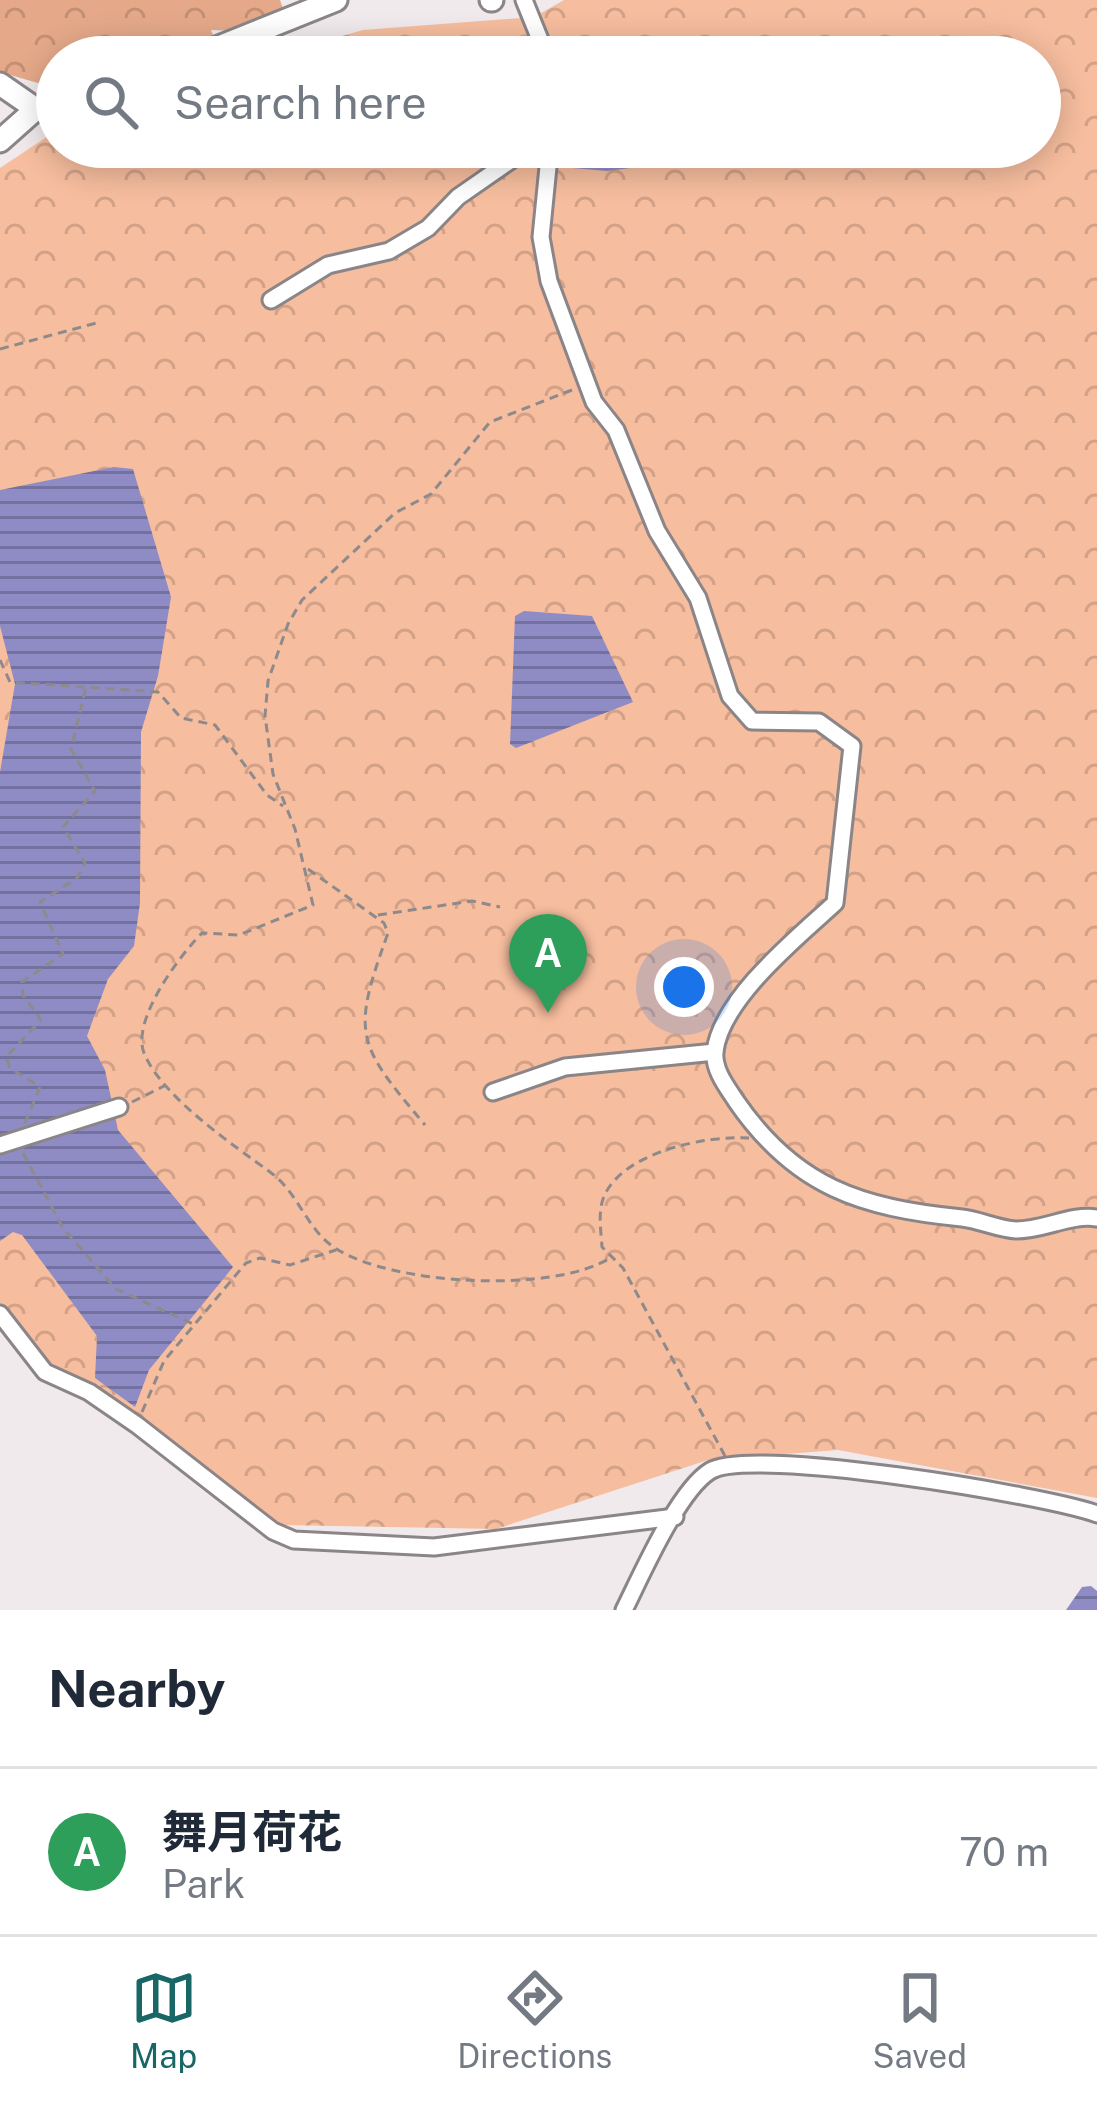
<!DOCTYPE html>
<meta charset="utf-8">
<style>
body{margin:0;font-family:"Public Sans","Noto Sans SC",sans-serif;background:#f6f6f7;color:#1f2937}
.you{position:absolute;left:684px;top:987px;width:42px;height:42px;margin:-30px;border:9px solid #fff;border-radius:50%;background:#1a73e8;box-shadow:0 0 0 18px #1a73e833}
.badge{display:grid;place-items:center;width:78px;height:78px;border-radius:50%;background:#186665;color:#fff;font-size:39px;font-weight:700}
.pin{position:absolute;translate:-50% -99px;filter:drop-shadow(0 3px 6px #0008)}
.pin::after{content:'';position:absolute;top:63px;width:42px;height:36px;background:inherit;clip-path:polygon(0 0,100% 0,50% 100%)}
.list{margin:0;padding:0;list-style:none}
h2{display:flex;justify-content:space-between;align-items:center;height:156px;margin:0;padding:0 48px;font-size:51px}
h2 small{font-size:39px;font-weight:400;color:#747a83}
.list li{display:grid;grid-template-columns:78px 1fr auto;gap:36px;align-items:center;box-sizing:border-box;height:168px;padding:0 48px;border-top:3px solid #e0e1e3}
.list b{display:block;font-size:45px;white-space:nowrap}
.list p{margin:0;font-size:39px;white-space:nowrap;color:#747a83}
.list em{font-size:39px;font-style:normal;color:#747a83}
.icon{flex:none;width:66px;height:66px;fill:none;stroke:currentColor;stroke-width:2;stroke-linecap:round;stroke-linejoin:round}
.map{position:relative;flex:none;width:1097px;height:1610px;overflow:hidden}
.search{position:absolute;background:#fff;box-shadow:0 6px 30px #0003;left:36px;right:36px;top:36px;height:132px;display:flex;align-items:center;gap:30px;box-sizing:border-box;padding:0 42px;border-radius:66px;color:#747a83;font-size:45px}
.sheet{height:324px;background:#fff}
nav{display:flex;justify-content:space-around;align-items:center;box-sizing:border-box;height:168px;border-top:3px solid #e0e1e3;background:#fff;font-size:33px;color:#747a83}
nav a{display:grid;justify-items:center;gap:6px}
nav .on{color:#186665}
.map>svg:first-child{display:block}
</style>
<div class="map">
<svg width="1097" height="1610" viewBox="0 0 1097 1610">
<defs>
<pattern id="forest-crowns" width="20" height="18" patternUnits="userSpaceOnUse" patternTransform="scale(3)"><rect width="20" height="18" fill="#e5a989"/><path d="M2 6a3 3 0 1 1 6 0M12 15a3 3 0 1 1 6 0" fill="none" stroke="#c39075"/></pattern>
<pattern id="park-crowns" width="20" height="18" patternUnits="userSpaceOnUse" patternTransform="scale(3)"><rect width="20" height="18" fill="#f6bd9e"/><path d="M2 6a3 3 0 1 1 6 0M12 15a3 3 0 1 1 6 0" fill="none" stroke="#d2a187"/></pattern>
<pattern id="water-rules" width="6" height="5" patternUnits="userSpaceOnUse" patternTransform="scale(3)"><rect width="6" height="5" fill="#8f8cc5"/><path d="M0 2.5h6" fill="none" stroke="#73719f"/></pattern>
</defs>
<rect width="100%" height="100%" fill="#f0eaec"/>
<!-- forest -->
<path fill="url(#forest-crowns)" d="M0,0H280L285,14L240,31L211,30L216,43L167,57H57L55,88L0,72Z"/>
<!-- park -->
<path fill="url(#park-crowns)" d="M564,0H1097V1498L838,1450L708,1460L496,1529L282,1525L92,1401L40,1380L0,1327V168L57,130V147H1040V57H268L363,30L534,17Z"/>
<!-- water -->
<g fill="url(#water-rules)">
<path d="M584,147H756V152L607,171L573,168Z"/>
<path d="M114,467L133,469L171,597L158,676L141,732L140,903L134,946L108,979L87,1036L105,1070L118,1130L233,1267L149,1370L135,1407L95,1378L97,1336L22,1235L13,1232L0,1241V772L15,684L0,626V490Z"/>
<path d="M524,611L592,616L633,702L516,748L510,744L515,616Z"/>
<path d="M1091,1586L1097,1591V1610H1066L1082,1587Z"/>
</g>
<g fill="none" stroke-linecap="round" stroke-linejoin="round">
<!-- street casing -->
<g stroke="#8b8588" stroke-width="21">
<g id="street">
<path d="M524,0L547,57"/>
<path d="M550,147L541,237L549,281L594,402L616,430L657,531L698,598L730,696L752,721L819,722L852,746L835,903C797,938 722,998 715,1051C713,1070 727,1087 736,1101C795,1187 861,1208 962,1218C980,1220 998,1229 1016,1230C1045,1230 1069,1214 1097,1218"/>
<path d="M271,300L328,265L389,251L428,228L458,197L530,147"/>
<path d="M493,1092L565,1067L715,1052"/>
<path d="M0,1145L119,1107"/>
<path d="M0,1314L45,1372L89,1392L137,1425L273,1531L294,1540L434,1547L675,1517"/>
<path d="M624,1610C642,1574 678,1491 710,1471C750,1446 1045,1495 1097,1514"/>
</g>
</g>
<!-- secondary casing -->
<g stroke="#8b8588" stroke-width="27">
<g id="secondary">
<path d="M491,0H492"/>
<path d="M194,57L336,0"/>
<path d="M0,84L36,109"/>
<path d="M0,141L36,109L57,99"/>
</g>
</g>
<!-- path -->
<g stroke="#8e8a8c" stroke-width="3" stroke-dasharray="9 6" stroke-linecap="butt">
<path d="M0,349L100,322"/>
<path d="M572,390L490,422L431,494L395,513L302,600L288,624L268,681L265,716L273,774L295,829L313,905L239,935L202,933C180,955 131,1020 144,1053C162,1097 232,1144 270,1172C298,1192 307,1230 335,1248C391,1285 553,1294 610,1258"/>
<path d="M0,660L10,682L158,692L181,718L215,725L267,795L283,806"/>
<path d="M308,869L384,923L388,933C351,1035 356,1043 425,1125"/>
<path d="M378,915L472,901L500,907"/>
<path d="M132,1102L166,1085"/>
<path d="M25,1123L40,1087L10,1068L6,1057L41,1020L23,995L22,982L63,954L40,902L77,878L85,863L63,827L95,791L71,749L86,687"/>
<path d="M23,1153L63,1228L116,1289L193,1324"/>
<path d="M142,1412L164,1361L246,1263L260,1258L290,1265L336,1250"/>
<path d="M725,1456L623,1268L602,1247C601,1231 598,1214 603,1199C620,1152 707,1135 749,1138"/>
</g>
<!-- street -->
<use href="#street" stroke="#fff" stroke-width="15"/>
<!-- secondary -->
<use href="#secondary" stroke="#fff" stroke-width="21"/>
</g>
</svg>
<div class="you"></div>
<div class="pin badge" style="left:548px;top:1013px;background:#2e9e5b">A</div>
<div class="search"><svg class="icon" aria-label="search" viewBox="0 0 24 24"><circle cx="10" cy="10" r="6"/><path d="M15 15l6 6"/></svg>Search here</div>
</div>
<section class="sheet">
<h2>Nearby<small></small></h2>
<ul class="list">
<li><span class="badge" style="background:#2e9e5b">A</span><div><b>舞月荷花</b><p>Park</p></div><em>70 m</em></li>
</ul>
</section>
<nav>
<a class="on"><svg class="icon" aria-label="map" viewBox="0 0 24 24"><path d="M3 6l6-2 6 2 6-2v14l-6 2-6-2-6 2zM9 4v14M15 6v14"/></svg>Map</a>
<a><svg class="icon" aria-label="directions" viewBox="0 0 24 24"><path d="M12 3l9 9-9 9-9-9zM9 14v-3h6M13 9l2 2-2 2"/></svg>Directions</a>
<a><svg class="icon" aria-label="saved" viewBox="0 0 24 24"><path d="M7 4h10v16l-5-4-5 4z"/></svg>Saved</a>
</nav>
